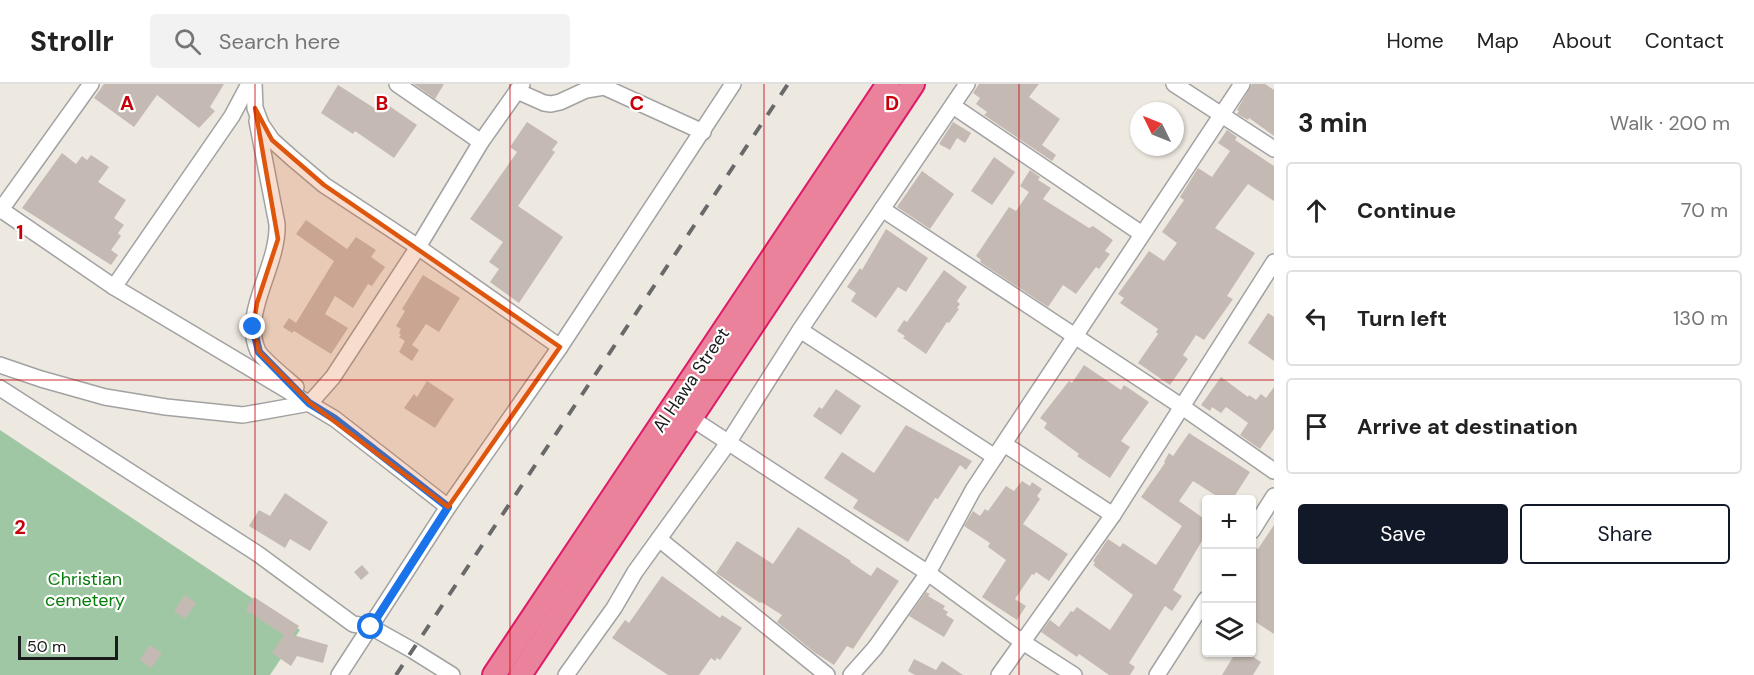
<!DOCTYPE html>
<meta charset="utf-8">
<style>
body{margin:0;font-family:"DM Sans",sans-serif;background:#f2f2f2;color:#222}
.controls{position:absolute;right:18px;bottom:18px;display:grid;overflow:hidden;border-radius:6px;box-shadow:0 2px 4px #0004}
.controls button{width:54px;height:54px;display:grid;place-items:center;padding:0;border:0;border-bottom:2px solid #e0e0e0;background:#fff;color:#222;font:30px sans-serif}
.compass{position:absolute;left:1130px;top:18px;width:54px;height:54px;border-radius:50%;background:#fff;box-shadow:0 2px 4px #0004;rotate:313deg}
.scale{position:absolute;left:18px;bottom:15px;width:100px;box-sizing:border-box;padding-left:6px;border:3px solid #1b1b1b;border-top:0;font-size:16px;line-height:21px;white-space:nowrap;color:#1b1b1b;-webkit-text-stroke:4px #fff;paint-order:stroke}
.stop{position:absolute;width:18px;height:18px;margin:-14px;border:4px solid #1a73e8;border-radius:50%;background:#fff}
.stop.end{background:#1a73e8;border-color:#fff;box-shadow:0 2px 6px #0008}
.list{margin:0;padding:0;list-style:none}
h2{display:flex;justify-content:space-between;align-items:center;height:78px;margin:0;padding:0 24px;font-size:26px}
h2 small{font-size:20px;font-weight:400;color:#767676}
.list li{display:grid;grid-template-columns:39px 1fr auto;gap:18px;align-items:center;box-sizing:border-box;height:96px;margin:0 12px 12px;padding:0 12px;border:2px solid #e0e0e0;border-radius:6px}
.list b{display:block;font-size:22px;white-space:nowrap}
.list em{font-size:20px;font-style:normal;color:#767676}
.actions{display:flex;gap:12px;padding:18px 24px}
.actions a{flex:1;padding:14px 0;border:2px solid #111827;border-radius:6px;text-align:center;font-size:21px;color:#111827}
.actions .main{background:#111827;color:#fff}
.icon{flex:none;width:33px;height:33px;fill:none;stroke:currentColor;stroke-width:2;stroke-linecap:round;stroke-linejoin:round}
.map{position:relative;flex:none;width:1274px;height:591px;overflow:hidden}
header{display:flex;align-items:center;gap:36px;box-sizing:border-box;height:84px;padding:0 30px;background:#fff;border-bottom:2px solid #e0e0e0}
header strong{font-size:28px}
nav{display:flex;gap:33px;margin-inline-start:auto;font-size:21px}
.search{width:420px;height:54px;background:#f2f2f2;display:flex;align-items:center;gap:15px;box-sizing:border-box;padding:0 21px;border-radius:6px;color:#767676;font-size:22px}
main{display:flex}
aside{flex:1;background:#fff}
.map>svg:first-child{display:block}
</style>
<header>
<strong>Strollr</strong>
<div class="search"><svg class="icon" aria-label="search" viewBox="0 0 24 24"><circle cx="10" cy="10" r="6"/><path d="M15 15l6 6"/></svg>Search here</div>
<nav><a>Home</a><a>Map</a><a>About</a><a>Contact</a></nav>
</header>
<main>
<div class="map">
<svg width="1274" height="591" viewBox="0 0 1274 591">
<rect width="100%" height="100%" fill="#ede8e0"/>
<!-- cemetery -->
<path fill="#a0c7a4" d="M0,346L300,546L270,591H0Z"/>
<!-- building -->
<g fill="#c5bab3">
<path d="M104,0H224L210,23L215,27L199,44L157,11L134,43L94,14Z"/>
<path d="M414,0H444L435,15Z"/>
<path d="M979,0H1039L1029,13L1060,35L1042,61L1056,71L1052,77L984,31L987,28L976,20L980,14L973,9Z"/>
<path d="M1252,0H1265L1274,6V52L1249,34L1248,36L1237,30L1239,27L1237,26Z"/>
<path d="M338,1L379,27L385,19L417,41L394,74L355,47L353,50L321,29Z"/>
<path d="M527,38L558,58L552,66L555,68L518,122L563,153L519,219L490,198L499,185L489,178L503,158L470,135L517,68L510,63Z"/>
<path d="M953,38L971,49L965,59L957,54L950,66L939,60Z"/>
<path d="M1227,46L1237,53L1235,56L1274,82V117L1248,100L1215,144L1255,169L1227,212L1233,215L1204,256L1196,251L1183,271L1188,275L1170,301L1138,279L1158,250L1156,248L1158,245L1120,219L1124,214L1118,210L1149,167L1164,177L1177,159L1162,148L1184,116L1180,113L1198,84L1212,93L1230,67L1218,59Z"/>
<path d="M62,69L76,80L82,72L87,76L91,71L109,83L98,98L126,116L114,134L124,141L118,149L121,152L111,166L118,171L111,181L22,124Z"/>
<path d="M994,73L1015,88L992,121L971,107Z"/>
<path d="M1030,86L1040,93L1038,96L1051,104L1043,115L1089,144L1093,142L1113,156L1105,167L1110,170L1099,185L1096,183L1076,210L1063,201L1048,223L980,178L981,176L976,172L1009,123L1016,127L1029,108L1020,102Z"/>
<path d="M922,87L954,110L930,145L897,123Z"/>
<path d="M306,136L347,165L356,153L376,166L371,173L385,183L372,202L368,200L353,224L335,212L325,230L348,244L331,270L294,247L292,249L283,243L289,234L296,239L334,177L296,150Z"/>
<path d="M886,145L928,174L906,208L898,203L876,234L851,217L856,209L847,203L860,184L862,186Z"/>
<path d="M944,186L967,203L957,217L960,220L957,224L959,225L949,239L947,238L926,270L903,254L905,252L897,247L904,236L907,238Z"/>
<path d="M423,191L460,214L439,248L426,240L412,261L419,266L412,277L399,268L405,257L399,253L401,251L399,249L401,245L396,242L405,227L402,225Z"/>
<path d="M1268,229L1274,233V277L1248,259Z"/>
<path d="M1084,281L1121,306L1124,301L1149,318L1121,357L1130,363L1110,394L1077,372L1079,370L1044,344L1047,339L1040,334L1069,297L1072,299Z"/>
<path d="M1221,293L1248,313L1249,311L1256,316L1261,310L1266,314L1274,303V345L1260,365L1240,351L1248,339L1226,323L1221,329L1212,323L1210,327L1201,321Z"/>
<path d="M427,297L454,315L435,344L404,324L414,310L417,313Z"/>
<path d="M836,305L861,322L841,351L813,332L819,323L822,325Z"/>
<path d="M906,341L972,377L966,386L960,381L938,415L935,414L908,458L853,424L858,416L824,394L842,368L874,389Z"/>
<path d="M1189,349L1250,388L1232,416H1223L1193,397L1179,417L1206,436V450L1173,506L1182,512L1172,527L1165,522L1129,579L1135,583L1130,591H1109L1079,570L1077,573L1041,548L1050,536L1059,543L1071,527L1073,528L1077,523L1110,546L1133,511L1093,481L1095,479L1093,477L1108,455L1120,463L1123,459L1156,481L1182,442L1141,413L1165,379L1164,378L1169,369L1173,372Z"/>
<path d="M1022,397L1030,402L1032,398L1042,405L1037,412L1040,415L1023,440L1068,470L1049,497L1036,488L1034,491L1032,490L1015,515L1026,522L1017,536L982,513L1006,476L988,463L990,459L964,442L973,427L980,432L985,425L988,427L1006,402L1014,407Z"/>
<path d="M285,409L328,438L310,467L290,455L285,464L249,442L259,426L270,432Z"/>
<path d="M1274,441V550L1251,535V461L1258,465Z"/>
<path d="M798,443L851,477L850,478L871,492L877,483L899,497L853,565L847,562L834,581L814,568L777,538L782,531L761,518L760,519L716,489L737,457L773,480Z"/>
<path d="M362,481L369,489L361,496L354,488Z"/>
<path d="M662,492L720,534L722,531L742,544L720,576L717,574L715,577L711,574L699,591H668L612,554L625,536L629,539Z"/>
<path d="M926,508L930,510L928,512L945,522L943,525L948,528L946,531L954,536L944,553L909,532Z"/>
<path d="M185,511L196,519L185,535L174,527Z"/>
<path d="M254,513L299,542L293,551L328,561L323,579L297,572L291,582L272,569L284,551L246,526Z"/>
<path d="M150,561L162,569L151,584L140,576Z"/>
<path d="M1236,568H1246L1261,578L1253,591H1222Z"/>
<path d="M914,575L936,586L942,577L963,591H915L908,587Z"/>
</g>
<g fill="none" stroke-linecap="round" stroke-linejoin="round">
<!-- minor casing -->
<g stroke="#a2a2a2" stroke-width="18">
<g id="minor">
<path d="M254,0L255,24L261,40L272,56L292,74L324,101L415,161L560,263"/>
<path d="M397,0L481,58"/>
<path d="M1174,0L1274,65"/>
<path d="M517,7L544,19L551,20L560,18L586,6L604,3L703,48"/>
<path d="M953,22L1142,150"/>
<path d="M257,37L277,140C279,182 240,229 258,267C263,276 287,295 296,303"/>
<path d="M0,125L114,203L335,335L448,423"/>
<path d="M882,125L1181,322L1274,387"/>
<path d="M0,127L91,0"/>
<path d="M114,203L232,32L249,0"/>
<path d="M800,246L995,373"/>
<path d="M0,281L41,295L105,313L166,323L243,331L310,319L333,293L418,163L481,58L522,0"/>
<path d="M0,304L258,470L353,540L371,543L412,566L452,591"/>
<path d="M691,334L928,489L1021,557L1074,591"/>
<path d="M1004,360L1113,431"/>
<path d="M1252,447L1274,412"/>
<path d="M659,455L827,591"/>
<path d="M339,591L448,423L560,263L733,0"/>
<path d="M566,591L614,524L635,488L728,359L800,246L967,0"/>
<path d="M851,591L875,564L928,489L973,406L1242,0"/>
<path d="M999,591L1113,431L1274,178"/>
<path d="M1157,591L1206,515"/>
</g>
</g>
<!-- highway casing -->
<g stroke="#dd1b68" stroke-width="26">
<g id="highway">
<path d="M494,591L888,0"/>
<path d="M520,591L913,0"/>
</g>
</g>
<!-- minor -->
<use href="#minor" stroke="#fff" stroke-width="15"/>
<!-- highway -->
<use href="#highway" stroke="#ea829b" stroke-width="22"/>
<!-- rail -->
<path stroke="#696969" stroke-width="4" stroke-dasharray="12 12" stroke-linecap="butt" d="M396,591L788,0"/>
</g>
<g fill="none" stroke-linecap="round" stroke-linejoin="round">
<!-- route -->
<path stroke="#1a73e8" stroke-width="8" d="M253,243L259,268L309,319L335,335L448,423L371,543"/>
</g>
<!-- marked area -->
<path fill="#de560d" fill-opacity="0.2" stroke="#de560d" stroke-width="4.5" stroke-linejoin="round" d="M255,24L272,56L324,101L560,263L448,423L310,319L259,268L253,243L257,219L278,155Z"/>
<!-- grid -->
<path fill="none" stroke="#c6000b" stroke-width="1.5" stroke-opacity="0.55" d="M255,0V591M510,0V591M764,0V591M1019,0V591M0,296H1274"/>
<g text-anchor="middle" dominant-baseline="central" stroke-width="4.5" stroke-linejoin="round" paint-order="stroke">
<!-- street labels -->
<g font-size="18" fill="#1b1b1b" stroke="#fff">
<text transform="translate(691 296) rotate(-56)">Al Hawa Street</text>
</g>
<!-- park labels -->
<g font-size="18" fill="#067c09" stroke="#fff">
<text x="85" y="495">Christian<tspan x="85" dy="21">cemetery</tspan></text>
</g>
</g>
<g font-size="20" text-anchor="middle" font-weight="bold" fill="#c6000b" stroke="#fff" stroke-width="4.5" stroke-linejoin="round" paint-order="stroke">
<text x="127" y="26">A</text>
<text x="382" y="26">B</text>
<text x="637" y="26">C</text>
<text x="892" y="26">D</text>
<text x="20" y="155">1</text>
<text x="20" y="450">2</text>
</g>
</svg>
<div class="controls">
<button>+</button>
<button>−</button>
<button><svg class="icon" aria-label="layers" viewBox="0 0 24 24"><path d="M12 4l9 5-9 5-9-5zM3 14l9 5 9-5"/></svg></button>
</div>
<svg class="compass" viewBox="-18 -18 36 36"><path d="M0-13l5 13h-10z" fill="#e53935"/><path d="M0 13l5-13h-10z" fill="#767676"/></svg>
<div class="scale">50 m</div>
<div class="stop" style="left:371px;top:543px"></div>
<div class="stop end" style="left:253px;top:243px"></div>
</div>
<aside>
<h2>3 min<small>Walk · 200 m</small></h2>
<ul class="list">
<li><svg class="icon" aria-label="ahead" viewBox="0 0 24 24"><path d="M12 20V5M6 11l6-6 6 6"/></svg><div><b>Continue</b></div><em>70 m</em></li>
<li><svg class="icon" aria-label="left" viewBox="0 0 24 24"><path d="M17 20v-9H6M10 6l-5 5 5 5"/></svg><div><b>Turn left</b></div><em>130 m</em></li>
<li><svg class="icon" aria-label="arrive" viewBox="0 0 24 24"><path d="M6 21V4h12l-3 4 3 4H6"/></svg><div><b>Arrive at destination</b></div></li>
</ul>
<div class="actions"><a class="main">Save</a><a>Share</a></div>
</aside>
</main>
